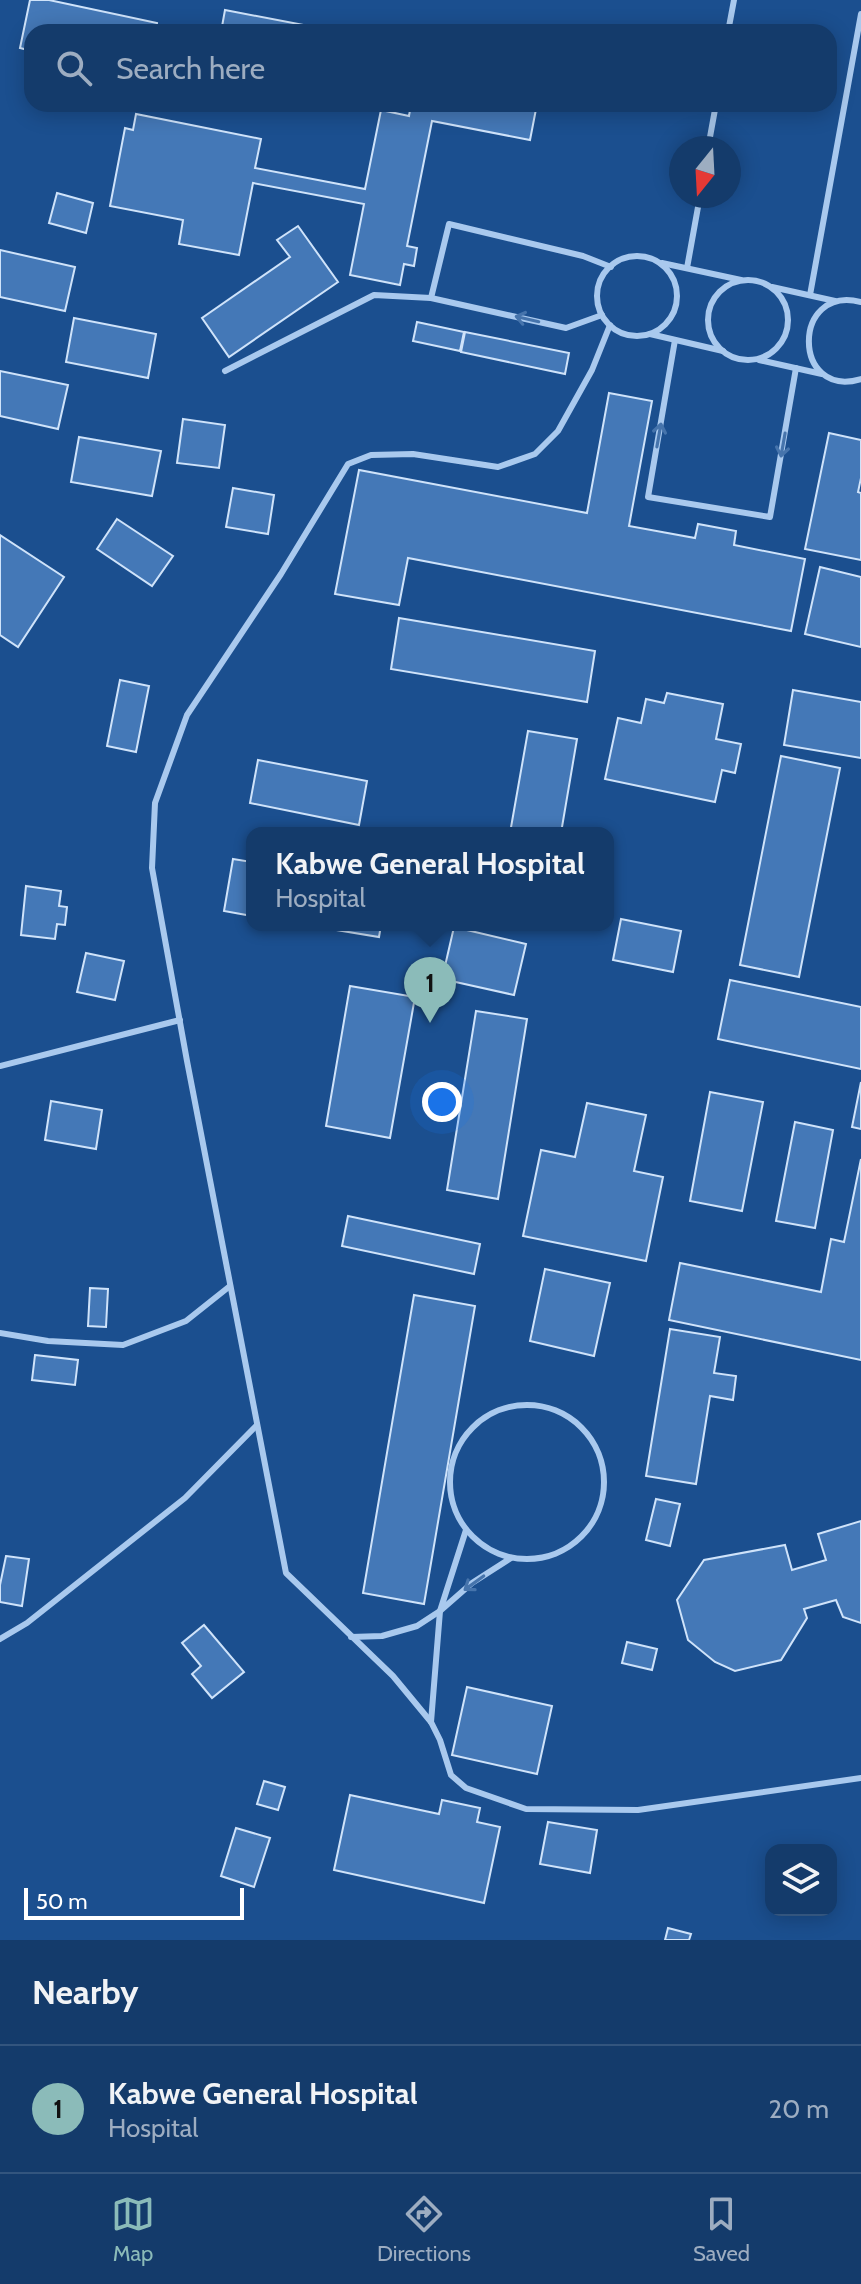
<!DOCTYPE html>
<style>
body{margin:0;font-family:Cabin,sans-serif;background:#1d4271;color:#f1f3f6}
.controls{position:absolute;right:24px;bottom:24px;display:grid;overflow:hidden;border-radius:16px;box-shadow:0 4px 20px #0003}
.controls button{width:72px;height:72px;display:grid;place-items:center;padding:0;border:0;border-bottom:2px solid #33557e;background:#143b6b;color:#f1f3f6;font:40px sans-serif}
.compass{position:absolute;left:669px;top:136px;width:72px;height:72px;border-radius:50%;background:#143b6b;box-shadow:0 4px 20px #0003;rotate:198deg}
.scale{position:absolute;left:24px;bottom:20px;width:220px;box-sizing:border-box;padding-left:8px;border:4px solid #fff;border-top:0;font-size:22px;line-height:28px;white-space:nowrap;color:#fff;-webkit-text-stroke:6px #1b4f8f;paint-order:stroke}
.you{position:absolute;left:442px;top:1102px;width:28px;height:28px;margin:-20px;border:6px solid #fff;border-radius:50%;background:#1a73e8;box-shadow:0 0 0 12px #1a73e833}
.badge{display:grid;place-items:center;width:52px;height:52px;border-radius:50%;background:#8bbbb9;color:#111;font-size:26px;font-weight:700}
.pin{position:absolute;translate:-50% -66px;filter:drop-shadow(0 2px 4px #0008)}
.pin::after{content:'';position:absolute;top:42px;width:28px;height:24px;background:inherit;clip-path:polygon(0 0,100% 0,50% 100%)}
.popup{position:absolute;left:246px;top:827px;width:368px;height:104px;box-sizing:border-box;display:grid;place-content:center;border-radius:16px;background:#143b6b;filter:drop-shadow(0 2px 6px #0005);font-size:26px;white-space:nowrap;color:#9dadc1}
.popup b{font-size:30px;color:#f1f3f6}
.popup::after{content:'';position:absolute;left:50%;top:100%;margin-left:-16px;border:16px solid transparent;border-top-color:#143b6b}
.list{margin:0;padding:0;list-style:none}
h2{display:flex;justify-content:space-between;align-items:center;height:104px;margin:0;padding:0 32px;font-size:34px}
h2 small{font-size:26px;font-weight:400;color:#9dadc1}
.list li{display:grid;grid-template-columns:52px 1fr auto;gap:24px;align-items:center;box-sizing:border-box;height:128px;padding:0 32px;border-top:2px solid #33557e}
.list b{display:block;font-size:30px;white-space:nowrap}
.list p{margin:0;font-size:26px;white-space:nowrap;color:#9dadc1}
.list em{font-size:26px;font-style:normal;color:#9dadc1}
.icon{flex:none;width:44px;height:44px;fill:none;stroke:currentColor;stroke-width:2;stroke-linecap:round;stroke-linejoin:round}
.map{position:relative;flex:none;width:861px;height:1940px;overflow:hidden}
.search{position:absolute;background:#143b6b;box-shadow:0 4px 20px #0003;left:24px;right:24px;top:24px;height:88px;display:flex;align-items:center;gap:20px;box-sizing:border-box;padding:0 28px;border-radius:24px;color:#9dadc1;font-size:30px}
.sheet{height:232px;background:#143b6b}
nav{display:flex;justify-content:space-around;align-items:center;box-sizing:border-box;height:112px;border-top:2px solid #33557e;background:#143b6b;font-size:22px;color:#9dadc1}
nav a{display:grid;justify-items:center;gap:4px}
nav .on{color:#8bbbb9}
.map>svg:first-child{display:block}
</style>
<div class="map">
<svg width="861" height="1940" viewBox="0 0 861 1940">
<rect width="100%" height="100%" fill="#1b4f8f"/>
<!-- building -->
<g fill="#4478b7" stroke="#cfe3fa" stroke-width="2">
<path d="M30,0H49L157,23L156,32H32V51L20,48Z"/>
<path d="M225,10L340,32H221Z"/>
<path d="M411,104H537L530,140L432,121L407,246L417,248L414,266L404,264L400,285L350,275L364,204L253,183L239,255L179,244L183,220L110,206L125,128L133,130L136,114L261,139L255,168L365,189L381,110L409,116Z"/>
<path d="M57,193L93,203L86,233L49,223Z"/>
<path d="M298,226L338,282L229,357L202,318L290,257L277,240Z"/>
<path d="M0,250L75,267L65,311L0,297Z"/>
<path d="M74,318L156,334L148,378L66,362Z"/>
<path d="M417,322L464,332L460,351L413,341Z"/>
<path d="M465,332L569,353L565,374L461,352Z"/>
<path d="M0,371L68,385L58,429L0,416Z"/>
<path d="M609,393L652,401L629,526L695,538L698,524L736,531L734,545L805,559L791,631L408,558L399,605L335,594L359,470L587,513Z"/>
<path d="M183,419L225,425L219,468L177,463Z"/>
<path d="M829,433L861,440V478L858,492L861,493V560L805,549Z"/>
<path d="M79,437L161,451L152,496L71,482Z"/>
<path d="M233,488L274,495L268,534L226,527Z"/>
<path d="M117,519L173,556L152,586L97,549Z"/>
<path d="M0,535L64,577L18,647L0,635Z"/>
<path d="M820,567L861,577V647L805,634Z"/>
<path d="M399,618L595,651L587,702L391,669Z"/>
<path d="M120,680L149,686L136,752L107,746Z"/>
<path d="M793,690L861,702V758L784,745Z"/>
<path d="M667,693L723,704L716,739L741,744L735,773L722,770L715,802L605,779L618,718L641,723L646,699L664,703Z"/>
<path d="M528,731L577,739L561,833H510Z"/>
<path d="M781,756L840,768L799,977L740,965Z"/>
<path d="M258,760L367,781L359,825L250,803Z"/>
<path d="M233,859L252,862V916L224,911Z"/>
<path d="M26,886L61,891L59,906L67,907L65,925L57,924L55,939L21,935Z"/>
<path d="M621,919L681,931L673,972L613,960Z"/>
<path d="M306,925H381L379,937Z"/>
<path d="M454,927L526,944L514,995L442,979Z"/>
<path d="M86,953L124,961L115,1000L77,992Z"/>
<path d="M730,980L861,1007V1069L718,1039Z"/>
<path d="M350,986L415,997L390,1138L326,1126Z"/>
<path d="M476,1011L527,1019L498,1199L447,1190Z"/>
<path d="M861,1082V1129L852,1127Z"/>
<path d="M710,1092L763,1102L742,1211L690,1201Z"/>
<path d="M51,1101L102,1110L96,1149L45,1140Z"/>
<path d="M587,1103L646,1115L634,1171L663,1177L646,1261L523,1236L541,1150L575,1157Z"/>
<path d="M795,1122L833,1130L815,1228L776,1221Z"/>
<path d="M861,1159V1360L669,1320L680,1263L821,1292L831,1239L844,1242Z"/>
<path d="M348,1216L480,1244L474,1274L342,1246Z"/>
<path d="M545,1269L610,1283L594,1356L530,1341Z"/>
<path d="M90,1288L108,1289L106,1327L88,1326Z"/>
<path d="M414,1295L475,1306L424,1604L363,1593Z"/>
<path d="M670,1329L720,1337L714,1373L736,1376L733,1400L710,1396L696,1484L646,1476Z"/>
<path d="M35,1355L78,1360L75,1385L32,1380Z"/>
<path d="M656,1499L680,1504L670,1546L646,1540Z"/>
<path d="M861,1521V1623L843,1617L836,1600L804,1609L807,1618L781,1660L735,1671L715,1662L688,1640L677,1600L704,1560L785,1545L792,1570L826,1560L818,1534Z"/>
<path d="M6,1556L29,1559L22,1606L0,1602V1585Z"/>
<path d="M204,1625L244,1672L212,1698L192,1674L201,1666L182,1643Z"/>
<path d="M627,1642L657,1649L652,1670L622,1663Z"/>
<path d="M467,1687L552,1706L537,1774L452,1755Z"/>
<path d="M264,1781L285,1787L278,1810L257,1804Z"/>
<path d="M350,1795L439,1814L442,1800L480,1808L477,1822L500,1827L484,1903L334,1870Z"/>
<path d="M548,1822L597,1830L590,1873L540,1864Z"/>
<path d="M236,1828L270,1838L254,1887L221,1876Z"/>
<path d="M668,1928L691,1934L689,1940H665Z"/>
</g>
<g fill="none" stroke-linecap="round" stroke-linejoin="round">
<!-- service -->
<g stroke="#a9c9ee" stroke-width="6">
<path d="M728,32L734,0"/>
<path d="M708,148L716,104"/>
<circle cx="637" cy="296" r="40"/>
<path d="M662,263L741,280"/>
<path d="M687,268L700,196"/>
<circle cx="748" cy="320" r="40"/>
<path d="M772,287L835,301"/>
<path d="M810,295L861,14"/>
<path d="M861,302C791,284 792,400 861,379"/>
<path d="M602,315L566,328L431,298L449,224L583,256L611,267"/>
<path d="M610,325L592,370L558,431L535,454L498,467L413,454L371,455L348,464L281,574L187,715L155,803L152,868L187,1061L286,1573L393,1676L431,1722L440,1740L451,1775L466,1788L526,1809L638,1810L861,1778"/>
<path d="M650,334L723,351"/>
<path d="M675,340L648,497L770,517L796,368"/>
<path d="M759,360L822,374"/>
<path d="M225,371L374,295L431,298"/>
<path d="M0,1066L180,1020"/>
<path d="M0,1333L48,1341L123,1345L186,1321L230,1286"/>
<circle cx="527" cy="1482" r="77"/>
<path d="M351,1637L382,1636L417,1626L440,1611L472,1583L511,1558"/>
<path d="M0,1639L27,1623L185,1498L256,1426"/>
<path d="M431,1722L440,1611L466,1530"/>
</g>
</g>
<!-- one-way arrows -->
<defs><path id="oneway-shaft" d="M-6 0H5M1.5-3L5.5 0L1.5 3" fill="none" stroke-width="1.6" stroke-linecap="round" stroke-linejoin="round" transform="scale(2)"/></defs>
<g stroke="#4674ac">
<use href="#oneway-shaft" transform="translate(527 319) rotate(-167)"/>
<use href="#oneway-shaft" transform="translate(659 435) rotate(-80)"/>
<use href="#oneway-shaft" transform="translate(783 445) rotate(100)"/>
<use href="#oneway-shaft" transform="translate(474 1583) rotate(144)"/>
</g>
</svg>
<div class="controls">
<button><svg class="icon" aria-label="layers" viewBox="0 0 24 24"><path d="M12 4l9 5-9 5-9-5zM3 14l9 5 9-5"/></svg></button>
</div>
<svg class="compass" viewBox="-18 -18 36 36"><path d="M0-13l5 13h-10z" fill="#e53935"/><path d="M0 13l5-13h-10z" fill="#9dadc1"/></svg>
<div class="scale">50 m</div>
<div class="you"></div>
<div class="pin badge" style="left:430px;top:1023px">1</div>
<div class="popup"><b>Kabwe General Hospital</b>Hospital</div>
<div class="search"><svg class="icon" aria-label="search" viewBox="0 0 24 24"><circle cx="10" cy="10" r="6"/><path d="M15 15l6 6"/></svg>Search here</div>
</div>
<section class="sheet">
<h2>Nearby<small></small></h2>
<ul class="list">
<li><span class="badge">1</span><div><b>Kabwe General Hospital</b><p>Hospital</p></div><em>20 m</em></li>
</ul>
</section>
<nav>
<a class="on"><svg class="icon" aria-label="map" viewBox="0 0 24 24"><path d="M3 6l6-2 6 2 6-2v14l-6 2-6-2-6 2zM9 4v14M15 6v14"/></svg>Map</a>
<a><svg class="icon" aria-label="directions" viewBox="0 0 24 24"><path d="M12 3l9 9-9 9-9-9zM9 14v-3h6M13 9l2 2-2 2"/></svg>Directions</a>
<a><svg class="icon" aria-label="saved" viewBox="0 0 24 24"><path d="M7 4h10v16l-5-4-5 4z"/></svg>Saved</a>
</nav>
